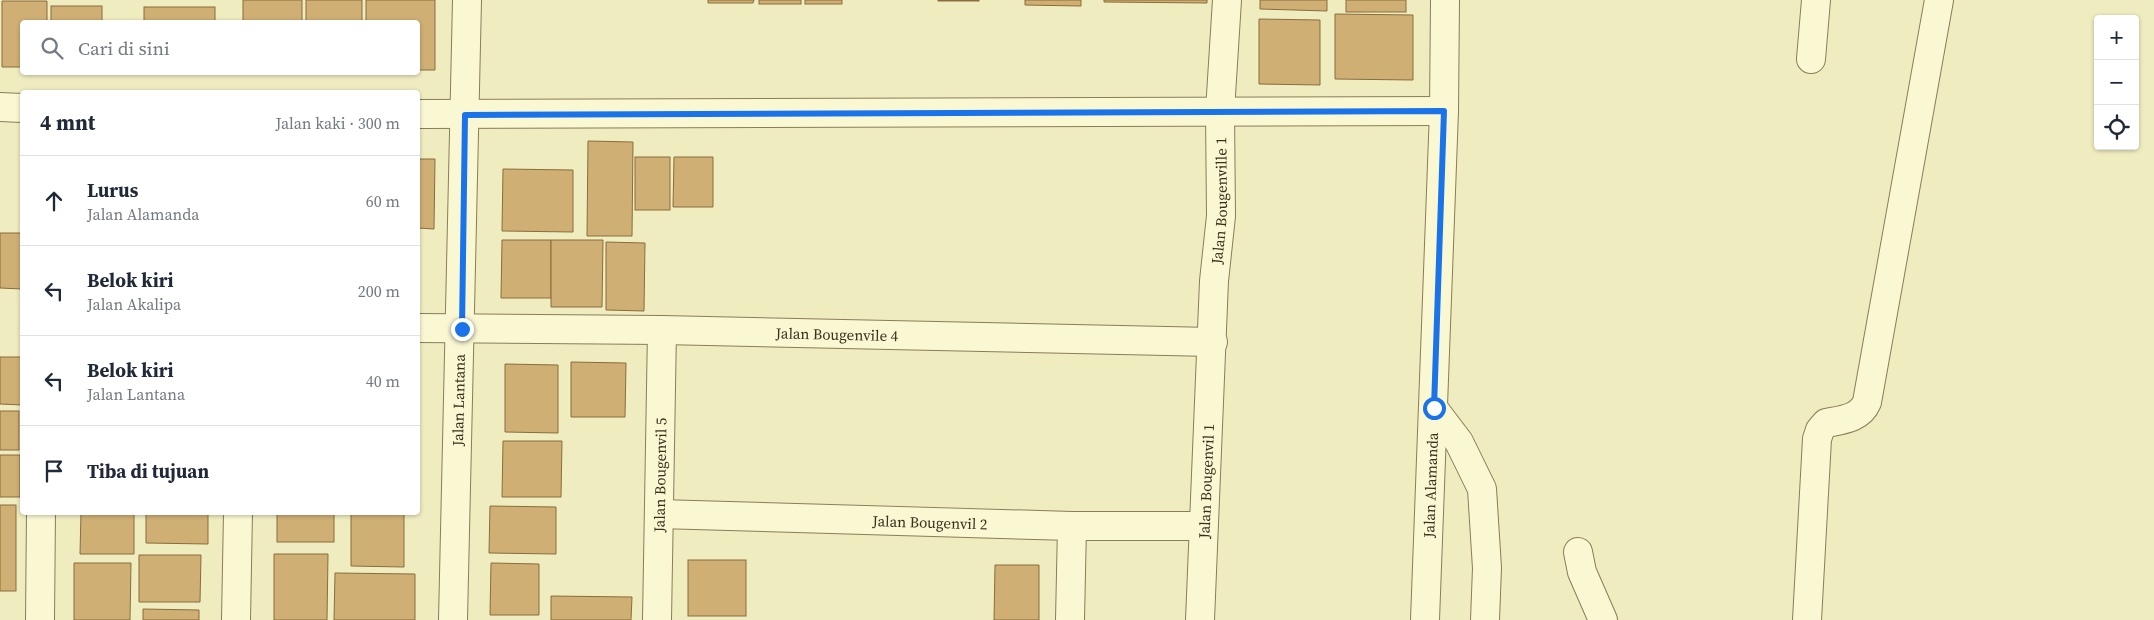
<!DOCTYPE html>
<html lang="id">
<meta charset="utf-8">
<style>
body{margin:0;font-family:"Source Serif 4",serif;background:#f6f6f7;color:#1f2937}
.controls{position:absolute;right:15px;top:15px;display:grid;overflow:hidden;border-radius:5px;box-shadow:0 1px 4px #0004}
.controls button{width:45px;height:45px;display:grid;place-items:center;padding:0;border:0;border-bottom:1px solid #e0e1e3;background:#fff;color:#1f2937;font:25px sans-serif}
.stop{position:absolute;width:15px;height:15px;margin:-11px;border:4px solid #1a73e8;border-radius:50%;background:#fff}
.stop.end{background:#1a73e8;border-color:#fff;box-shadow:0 1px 5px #0008}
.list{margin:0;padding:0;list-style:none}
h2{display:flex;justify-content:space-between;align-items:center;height:65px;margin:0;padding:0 20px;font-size:21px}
h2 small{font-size:16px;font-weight:400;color:#747a83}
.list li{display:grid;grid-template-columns:32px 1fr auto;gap:15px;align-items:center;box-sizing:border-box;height:90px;padding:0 20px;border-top:1px solid #e0e1e3}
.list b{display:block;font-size:19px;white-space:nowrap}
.list p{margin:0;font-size:16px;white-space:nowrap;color:#747a83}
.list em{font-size:16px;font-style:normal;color:#747a83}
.icon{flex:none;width:28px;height:28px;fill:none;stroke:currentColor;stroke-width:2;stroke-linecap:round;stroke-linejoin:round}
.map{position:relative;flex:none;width:2154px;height:620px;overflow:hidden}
.search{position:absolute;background:#fff;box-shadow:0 1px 4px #0004;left:20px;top:20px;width:400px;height:55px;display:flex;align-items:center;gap:12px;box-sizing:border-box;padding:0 18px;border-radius:5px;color:#747a83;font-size:19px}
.panel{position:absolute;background:#fff;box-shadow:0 1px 4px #0004;left:20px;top:90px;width:400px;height:425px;border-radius:5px}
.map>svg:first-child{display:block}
</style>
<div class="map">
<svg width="2154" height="620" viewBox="0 0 2154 620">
<rect width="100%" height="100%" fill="#efecc0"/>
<!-- building -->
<g fill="#cfaf74" stroke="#896d3c">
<rect x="243" y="0" width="59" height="22"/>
<rect x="306" y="0" width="56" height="22"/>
<path d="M366,0H435V70H418V22H366Z"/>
<path d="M708,0H754L753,3H708Z"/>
<rect x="759" y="0" width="42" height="4"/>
<rect x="805" y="0" width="37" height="4"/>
<rect x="938" y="0" width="41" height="1"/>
<path d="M1025,0H1081V6L1025,5Z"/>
<path d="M1104,0H1207V3L1104,2Z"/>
<path d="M1260,0H1327V11L1260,9Z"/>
<rect x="1346" y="0" width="60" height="12"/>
<path d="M2,1H47V22H22V67H2Z"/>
<rect x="51" y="6" width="51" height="16"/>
<rect x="144" y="7" width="71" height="15"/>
<path d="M1335,14L1413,15V80L1335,79Z"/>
<path d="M1259,19L1320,20V85L1259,84Z"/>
<rect x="144" y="72" width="71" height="2"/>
<path d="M588,141L633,142L632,236H587Z"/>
<rect x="635" y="157" width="35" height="53"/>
<path d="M674,157H713V207H673Z"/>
<path d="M418,159H435L434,229L418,228Z"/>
<path d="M503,169L573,170V232L502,231Z"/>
<path d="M0,233H22V289L0,288Z"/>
<path d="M502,240H551V298H501Z"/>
<path d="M551,240H603L602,307H551Z"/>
<path d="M606,242L645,243L644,311L606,310Z"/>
<path d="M0,357H22V405L0,404Z"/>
<path d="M571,362L626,363L625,417H571Z"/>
<path d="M505,364L558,365V433L505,432Z"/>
<rect x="0" y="411" width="19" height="39"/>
<path d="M503,441H562L561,497H502Z"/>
<rect x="0" y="455" width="20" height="42"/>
<rect x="0" y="505" width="16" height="86"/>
<path d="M490,506L556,507V554L489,553Z"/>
<path d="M81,512H134V554H80Z"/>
<path d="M146,512H208V544L146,543Z"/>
<rect x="277" y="512" width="57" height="30"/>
<path d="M351,512H404V567L351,566Z"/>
<path d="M274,554H328L327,620H274Z"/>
<path d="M139,555H201L200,602H139Z"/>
<rect x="688" y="560" width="58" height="56"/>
<path d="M74,563H131L130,620H74Z"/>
<path d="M491,563L539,564V615H490Z"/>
<path d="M995,565H1039V620H994Z"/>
<path d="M335,573L415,574V620H334Z"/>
<path d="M551,596L632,597L631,620H551Z"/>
<path d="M143,609L199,610V620H143Z"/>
</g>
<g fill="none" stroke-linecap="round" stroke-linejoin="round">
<!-- minor casing -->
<g stroke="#897d57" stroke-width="30">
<g id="minor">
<path d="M1811,59L1816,0"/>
<path d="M0,107L22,108"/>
<path d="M418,114L1444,111"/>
<path id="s1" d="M418,328L662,330L1213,342"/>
<path d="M1434,409L1459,442L1482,489L1487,568L1485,620"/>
<path id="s2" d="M659,514L1072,526H1202"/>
<path d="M1578,552L1582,572L1603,620"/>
<path d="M40,620L41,512"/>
<path d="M236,620L238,512"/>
<path id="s3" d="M453,620L467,0"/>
<path id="s4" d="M657,620L662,330"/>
<path d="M1070,620L1072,526"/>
<path id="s5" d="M1200,620L1214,281L1221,216L1220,111L1227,0"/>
<path id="s6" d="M1425,620L1444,111L1445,0"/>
<path d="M1807,620L1817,439L1820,430L1826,423C1841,420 1860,419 1867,402L1939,0"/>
</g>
</g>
<!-- minor -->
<use href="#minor" stroke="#faf7d3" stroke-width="28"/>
</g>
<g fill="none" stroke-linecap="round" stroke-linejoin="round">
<!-- route -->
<path stroke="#1a73e8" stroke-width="6" d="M462,329L465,115L1444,111L1434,408"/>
</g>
<g text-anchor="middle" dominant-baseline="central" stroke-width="4" stroke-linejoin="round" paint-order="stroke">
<!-- street labels -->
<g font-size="15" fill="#38301c" stroke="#f6f4d0">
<text stroke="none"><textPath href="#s5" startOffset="420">Jalan Bougenville 1</textPath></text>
<text stroke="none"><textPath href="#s1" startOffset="419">Jalan Bougenvile 4</textPath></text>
<text stroke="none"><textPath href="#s3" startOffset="220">Jalan Lantana</textPath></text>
<text stroke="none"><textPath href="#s4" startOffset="145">Jalan Bougenvil 5</textPath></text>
<text stroke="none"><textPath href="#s5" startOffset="139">Jalan Bougenvil 1</textPath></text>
<text stroke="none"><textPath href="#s6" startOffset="135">Jalan Alamanda</textPath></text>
<text stroke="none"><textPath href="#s2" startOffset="271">Jalan Bougenvil 2</textPath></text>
</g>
</g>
</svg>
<div class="controls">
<button>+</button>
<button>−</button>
<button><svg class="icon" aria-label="locate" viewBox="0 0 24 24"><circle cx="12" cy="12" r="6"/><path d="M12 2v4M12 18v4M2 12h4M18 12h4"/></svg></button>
</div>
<div class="stop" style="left:1434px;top:408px"></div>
<div class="stop end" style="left:462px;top:329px"></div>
<div class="search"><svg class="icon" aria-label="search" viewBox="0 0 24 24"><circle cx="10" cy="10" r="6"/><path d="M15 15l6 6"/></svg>Cari di sini</div>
<section class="panel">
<h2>4 mnt<small>Jalan kaki · 300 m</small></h2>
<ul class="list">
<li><svg class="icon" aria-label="ahead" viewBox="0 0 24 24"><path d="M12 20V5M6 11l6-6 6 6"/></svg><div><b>Lurus</b><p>Jalan Alamanda</p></div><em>60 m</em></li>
<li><svg class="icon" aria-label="left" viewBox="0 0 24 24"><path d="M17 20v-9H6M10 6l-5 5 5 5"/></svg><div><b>Belok kiri</b><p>Jalan Akalipa</p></div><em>200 m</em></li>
<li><svg class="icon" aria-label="left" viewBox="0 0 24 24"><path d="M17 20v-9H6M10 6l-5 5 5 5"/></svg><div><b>Belok kiri</b><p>Jalan Lantana</p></div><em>40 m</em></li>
<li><svg class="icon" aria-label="arrive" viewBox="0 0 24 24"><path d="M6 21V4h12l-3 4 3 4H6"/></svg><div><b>Tiba di tujuan</b></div></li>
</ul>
</section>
</div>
